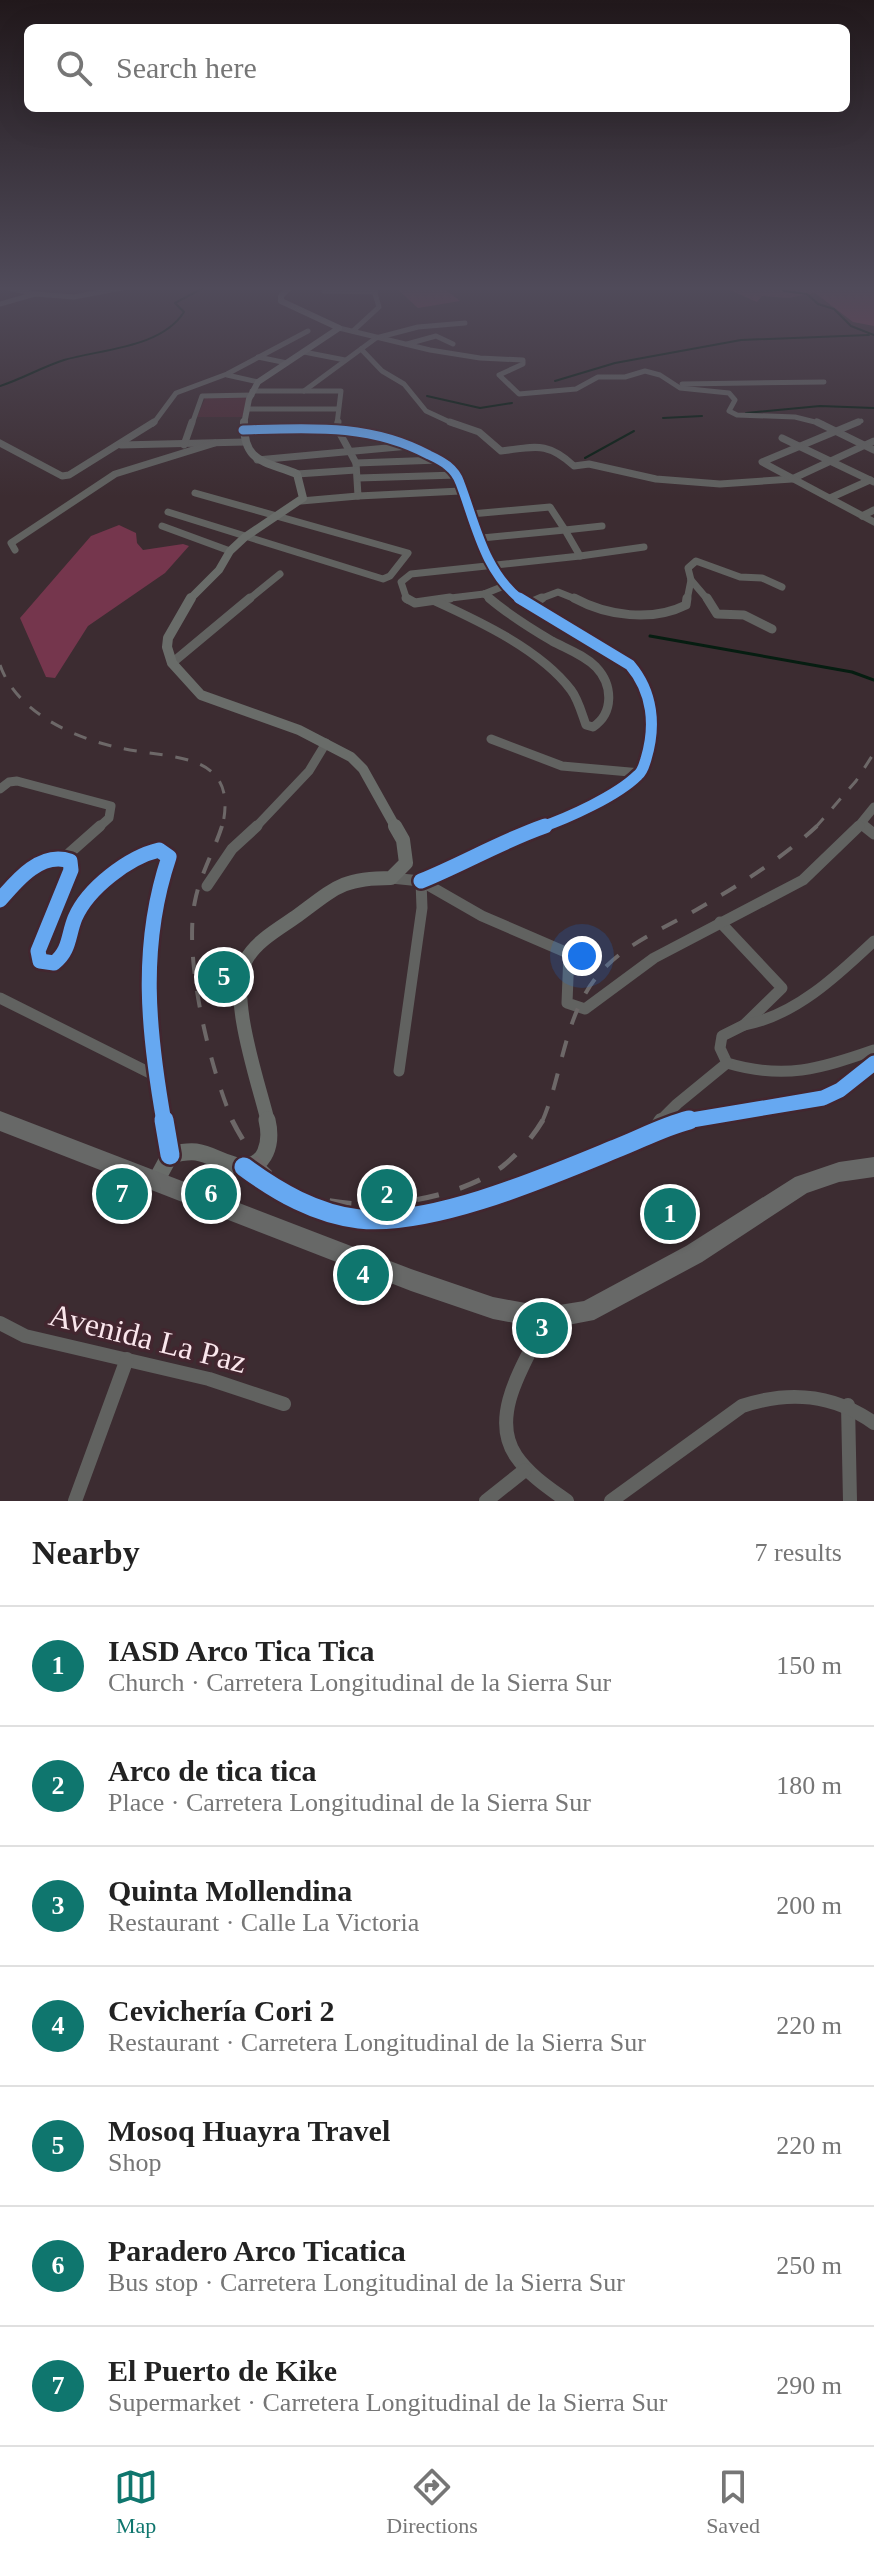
<!DOCTYPE html>
<meta charset="utf-8">
<style>
body{margin:0;font-family:Georgia,serif;background:#f2f2f2;color:#222}
.you{position:absolute;left:582px;top:956px;width:28px;height:28px;margin:-20px;border:6px solid #fff;border-radius:50%;background:#1a73e8;box-shadow:0 0 0 12px #1a73e833}
.badge{display:grid;place-items:center;width:52px;height:52px;border-radius:50%;background:#0f766e;color:#fff;font-size:26px;font-weight:700}
.pin{position:absolute;translate:-50% -50%;border:4px solid #fff;box-shadow:0 2px 8px #0006}
.list{margin:0;padding:0;list-style:none}
h2{display:flex;justify-content:space-between;align-items:center;height:104px;margin:0;padding:0 32px;font-size:34px}
h2 small{font-size:26px;font-weight:400;color:#767676}
.list li{display:grid;grid-template-columns:52px 1fr auto;gap:24px;align-items:center;box-sizing:border-box;height:120px;padding:0 32px;border-top:2px solid #e0e0e0}
.list b{display:block;font-size:30px;white-space:nowrap}
.list p{margin:0;font-size:26px;white-space:nowrap;color:#767676}
.list em{font-size:26px;font-style:normal;color:#767676}
.icon{flex:none;width:44px;height:44px;fill:none;stroke:currentColor;stroke-width:2;stroke-linecap:round;stroke-linejoin:round}
.map{position:relative;flex:none;width:874px;height:1501px;overflow:hidden}
.search{position:absolute;background:#fff;box-shadow:0 8px 32px #0002;left:24px;right:24px;top:24px;height:88px;display:flex;align-items:center;gap:20px;box-sizing:border-box;padding:0 28px;border-radius:12px;color:#767676;font-size:30px}
.sheet{height:944px;background:#fff}
nav{display:flex;justify-content:space-around;align-items:center;box-sizing:border-box;height:112px;border-top:2px solid #e0e0e0;background:#fff;font-size:22px;color:#767676}
nav a{display:grid;justify-items:center;gap:4px}
nav .on{color:#0f766e}
.map>svg:first-child{display:block}
</style>
<div class="map">
<svg width="874" height="1501" viewBox="0 0 874 1501">
<rect width="100%" height="100%" fill="#3c2c31"/>
<!-- built -->
<path fill="#4c2c36" d="M206,396H251L246,417H197Z"/>
<!-- green -->
<g fill="#75364d">
<path d="M395,287H442L460,301L418,308Z"/>
<path d="M723,287H874V326L853,322L815,293L788,298L762,296L757,302Z"/>
<path d="M119,525L136,533L137,543L143,550L183,544L189,546L165,573L88,626L55,678L46,677L20,618L91,536Z"/>
</g>
<g fill="none" stroke-linecap="round" stroke-linejoin="round">
<!-- stream-far1 -->
<g stroke="#061d11" stroke-width="2">
<path d="M781,287L784,291L807,294L818,304L834,309L851,326L874,335"/>
<path d="M555,381L615,363L741,340L869,335"/>
<path d="M0,386C22,379 42,367 64,360C102,349 161,348 184,312L175,303L205,287"/>
<path d="M427,396L480,408L512,403"/>
<path d="M746,413L820,406L874,408"/>
<path d="M663,418L702,416"/>
<path d="M585,458L634,431"/>
</g>
<!-- stream -->
<path stroke="#061d11" stroke-width="3" d="M650,636L852,672L874,680"/>
<!-- minor-far4 -->
<g stroke="#616260" stroke-width="5">
<path d="M4,287L35,294"/>
<path d="M324,291L376,292"/>
<path d="M0,304L35,294L74,297L127,287"/>
<path d="M339,328L430,350L480,358L523,360V364L499,375L519,394L576,389L598,377H625L645,371L660,375L680,388L729,393L735,400L729,411L737,415L795,417L823,424"/>
<path d="M353,331L379,307L373,287"/>
<path d="M407,344L436,336L453,344"/>
<path d="M361,349L382,371L404,384L426,411L454,424"/>
<path d="M304,352L345,360"/>
<path d="M258,357L287,363"/>
<path d="M227,375L258,382"/>
<path d="M682,384L824,382"/>
<path d="M252,391H341L337,424"/>
<path d="M304,391L376,338L418,327L465,323"/>
<path d="M248,409H338"/>
<path d="M153,424L176,393L227,374L308,331"/>
<path d="M192,424L202,396L252,395"/>
<path d="M853,424L861,421"/>
</g>
<!-- minor-far3 -->
<g stroke="#616260" stroke-width="7">
<path d="M338,422L337,428L356,463L358,496L461,491"/>
<path d="M450,422L479,432L501,451C535,447 547,441 574,466L589,464L656,479L720,484L792,479L874,441"/>
<path d="M817,422L874,450"/>
<path d="M858,422L762,462L874,522"/>
<path d="M243,430C308,428 370,423 429,455C442,461 455,468 460,483C476,525 484,571 521,600"/>
<path d="M782,438L874,482"/>
<path d="M0,443L62,476L69,475L154,422"/>
<path d="M121,445L245,442"/>
<path d="M184,445L192,422"/>
<path d="M257,460L409,446"/>
<path d="M356,463L439,460"/>
<path d="M297,474L356,470"/>
<path d="M358,478L457,475"/>
<path d="M830,498L870,480"/>
<path d="M301,501L358,496"/>
<path d="M168,512L383,579L390,576L408,553L195,493"/>
<path d="M471,514L550,507L565,530L602,526"/>
<path d="M862,516L874,510"/>
<path d="M162,526L230,551"/>
<path d="M15,550L11,543L115,474L215,443"/>
<path d="M580,556L644,547"/>
<path d="M691,580L708,600"/>
<path d="M484,594L492,600"/>
<path d="M248,600L280,574"/>
<path d="M407,600L401,582L411,574L580,556L565,530L482,538"/>
<path d="M434,600L484,594L504,586"/>
<path d="M537,600L558,592L578,600"/>
<path d="M687,600L691,580L688,568L696,561L740,577L762,578L782,587"/>
</g>
<!-- minor-far2 -->
<g stroke="#616260" stroke-width="9">
<path d="M406,598L415,603L450,598"/>
<path d="M519,598L630,665C653,692 656,726 646,759C644,765 643,771 638,775C617,796 568,818 539,828"/>
<path d="M574,598C607,616 652,622 686,605L687,598"/>
<path d="M707,598L717,614L744,615L772,629"/>
<path d="M435,601C479,621 541,650 571,690C578,699 582,714 586,725L593,727C614,713 613,685 596,667C584,655 567,649 552,641C530,628 509,615 489,598"/>
<path d="M528,604L542,598"/>
<path d="M172,663L250,598"/>
<path d="M491,739L562,766L641,773"/>
<path d="M0,789L9,782L17,781L111,806L109,818L98,828"/>
<path d="M861,824L866,828"/>
<path d="M255,828L309,771L326,743"/>
<path d="M857,828L874,807"/>
</g>
<!-- minor-far1 -->
<g stroke="#616260" stroke-width="11">
<path d="M864,826L874,834"/>
<path d="M65,857L100,826"/>
<path d="M391,878L421,881L482,916L591,963"/>
<path d="M421,881C463,864 502,841 545,826"/>
<path d="M207,886L232,849L257,826"/>
<path d="M0,900C17,880 41,851 70,861L71,870L38,951L40,961L54,963C70,951 68,935 75,918C88,888 129,857 159,850L169,857C139,946 148,1031 164,1122"/>
<path d="M720,922L782,988L744,1025L722,1036L720,1048L727,1063C784,1080 820,1069 874,1050"/>
<path d="M569,952L567,1003L585,1009L654,958L803,880L859,826"/>
<path d="M0,998L156,1076"/>
<path d="M744,1025C795,1016 838,975 874,941"/>
<path d="M399,1071L422,908L421,881"/>
<path d="M659,1122L677,1104L727,1063"/>
<path d="M683,1122L823,1098L840,1090L874,1063"/>
</g>
<!-- minor -->
<g stroke="#616260" stroke-width="14">
<path d="M164,1120L170,1155"/>
<path d="M654,1131L661,1120"/>
<path d="M244,1167C278,1192 317,1215 360,1219C429,1226 497,1192 560,1169C579,1162 598,1156 617,1149C643,1139 664,1127 691,1120"/>
<path d="M547,1318C529,1357 487,1414 516,1456C529,1475 549,1488 567,1501"/>
<path d="M0,1323L25,1336L209,1379L284,1404"/>
<path d="M848,1405L850,1501"/>
<path d="M75,1501L127,1359"/>
<path d="M486,1501L525,1470"/>
<path d="M611,1501L742,1406C790,1390 833,1394 874,1423"/>
</g>
<!-- major-far4 -->
<path stroke="#696c69" stroke-width="6" d="M244,424L249,399L258,382L339,328L281,301V296L290,287"/>
<!-- major-far3 -->
<path stroke="#696c69" stroke-width="8" d="M189,600L219,570L230,551L245,537L303,498L297,474C266,461 243,464 244,422"/>
<!-- major-far2 -->
<path stroke="#696c69" stroke-width="10" d="M191,598L168,638L167,647L172,663L201,695L299,730L351,757L363,769L396,828"/>
<!-- major-far1 -->
<path stroke="#696c69" stroke-width="14" d="M268,1122C259,1084 227,994 246,960C256,941 280,928 297,916C335,888 342,878 391,878L406,863L403,840L395,826"/>
<!-- major -->
<path stroke="#696c69" stroke-width="17" d="M156,1181L170,1155C178,1153 187,1151 196,1152C211,1154 224,1164 239,1166C267,1170 272,1141 267,1120"/>
<!-- highway -->
<path fill="#676867" fill-rule="evenodd" d="M0,1111L411,1269L493,1297L547,1307L584,1301L686,1246L795,1177L839,1162L874,1157V1177L839,1182L807,1193L702,1262L594,1320L547,1329L493,1319L411,1291L0,1131Z"/>
<!-- rail-far2 -->
<g stroke="#6d6868" stroke-width="3" stroke-dasharray="13 13" stroke-linecap="butt">
<path d="M0,665C16,711 71,737 116,747C167,760 241,748 222,828"/>
<path d="M815,828L856,781L874,753"/>
</g>
<!-- rail-far1 -->
<g stroke="#6d6868" stroke-width="4" stroke-dasharray="17 17" stroke-linecap="butt">
<path d="M222,826C214,851 200,875 195,901C183,959 210,1068 233,1122"/>
<path d="M542,1122C562,1076 564,1019 595,979C620,946 661,930 696,910C739,885 780,860 817,826"/>
</g>
<!-- rail -->
<path stroke="#6d6868" stroke-width="5" stroke-dasharray="22 22" stroke-linecap="butt" d="M232,1120C246,1148 264,1173 292,1188C346,1218 454,1203 503,1166C519,1153 532,1138 543,1120"/>
<!-- cycleway-far3 casing -->
<g stroke="#42262f" stroke-width="13">
<path id="cycleway-far3" d="M243,430C308,428 370,423 429,455C442,461 455,468 460,483C476,525 484,571 521,600"/>
</g>
<!-- cycleway-far2 casing -->
<g stroke="#42262f" stroke-width="16">
<path id="cycleway-far2" d="M519,598L630,665C653,692 656,726 646,759C644,765 643,771 638,775C617,796 568,818 539,828"/>
</g>
<!-- cycleway-far1 casing -->
<g stroke="#42262f" stroke-width="20">
<g id="cycleway-far1">
<path d="M421,881C463,864 502,841 545,826"/>
<path d="M0,900C17,880 41,851 70,861L71,870L38,951L40,961L54,963C70,951 68,935 75,918C88,888 129,857 159,850L169,857C139,946 148,1031 164,1122"/>
<path d="M680,1122L823,1098L840,1090L874,1063"/>
</g>
</g>
<!-- cycleway casing -->
<g stroke="#42262f" stroke-width="24">
<g id="cycleway">
<path d="M164,1120L170,1155"/>
<path d="M244,1167C278,1192 316,1214 359,1219C431,1227 547,1177 615,1149C641,1139 662,1127 689,1120"/>
</g>
</g>
<!-- cycleway-far3 -->
<use href="#cycleway-far3" stroke="#66a8f1" stroke-width="9"/>
<!-- cycleway-far2 -->
<use href="#cycleway-far2" stroke="#66a8f1" stroke-width="11"/>
<!-- cycleway-far1 -->
<use href="#cycleway-far1" stroke="#66a8f1" stroke-width="15"/>
<!-- cycleway -->
<use href="#cycleway" stroke="#66a8f1" stroke-width="19"/>
</g>
<!-- sky -->
<linearGradient id="sky" x2="0" y2="1"><stop stop-color="#21181b"/><stop offset="0.58" stop-color="#504b5a"/><stop offset="1" stop-color="#504b5a" stop-opacity="0"/></linearGradient>
<rect width="874" height="497" fill="url(#sky)"/>
<g text-anchor="middle" dominant-baseline="central" stroke-width="7" stroke-linejoin="round" paint-order="stroke">
<!-- near-street labels -->
<g font-size="32" fill="#fae6ec" stroke="#42262f">
<text transform="translate(148 1338) rotate(14)">Avenida La Paz</text>
</g>
</g>
</svg>
<div class="you"></div>
<div class="pin badge" style="left:670px;top:1214px">1</div>
<div class="pin badge" style="left:387px;top:1195px">2</div>
<div class="pin badge" style="left:542px;top:1328px">3</div>
<div class="pin badge" style="left:363px;top:1275px">4</div>
<div class="pin badge" style="left:224px;top:977px">5</div>
<div class="pin badge" style="left:211px;top:1194px">6</div>
<div class="pin badge" style="left:122px;top:1194px">7</div>
<div class="search"><svg class="icon" aria-label="search" viewBox="0 0 24 24"><circle cx="10" cy="10" r="6"/><path d="M15 15l6 6"/></svg>Search here</div>
</div>
<section class="sheet">
<h2>Nearby<small>7 results</small></h2>
<ul class="list">
<li><span class="badge">1</span><div><b>IASD Arco Tica Tica</b><p>Church · Carretera Longitudinal de la Sierra Sur</p></div><em>150 m</em></li>
<li><span class="badge">2</span><div><b>Arco de tica tica</b><p>Place · Carretera Longitudinal de la Sierra Sur</p></div><em>180 m</em></li>
<li><span class="badge">3</span><div><b>Quinta Mollendina</b><p>Restaurant · Calle La Victoria</p></div><em>200 m</em></li>
<li><span class="badge">4</span><div><b>Cevichería Cori 2</b><p>Restaurant · Carretera Longitudinal de la Sierra Sur</p></div><em>220 m</em></li>
<li><span class="badge">5</span><div><b>Mosoq Huayra Travel</b><p>Shop</p></div><em>220 m</em></li>
<li><span class="badge">6</span><div><b>Paradero Arco Ticatica</b><p>Bus stop · Carretera Longitudinal de la Sierra Sur</p></div><em>250 m</em></li>
<li><span class="badge">7</span><div><b>El Puerto de Kike</b><p>Supermarket · Carretera Longitudinal de la Sierra Sur</p></div><em>290 m</em></li>
</ul>
</section>
<nav>
<a class="on"><svg class="icon" aria-label="map" viewBox="0 0 24 24"><path d="M3 6l6-2 6 2 6-2v14l-6 2-6-2-6 2zM9 4v14M15 6v14"/></svg>Map</a>
<a><svg class="icon" aria-label="directions" viewBox="0 0 24 24"><path d="M12 3l9 9-9 9-9-9zM9 14v-3h6M13 9l2 2-2 2"/></svg>Directions</a>
<a><svg class="icon" aria-label="saved" viewBox="0 0 24 24"><path d="M7 4h10v16l-5-4-5 4z"/></svg>Saved</a>
</nav>
